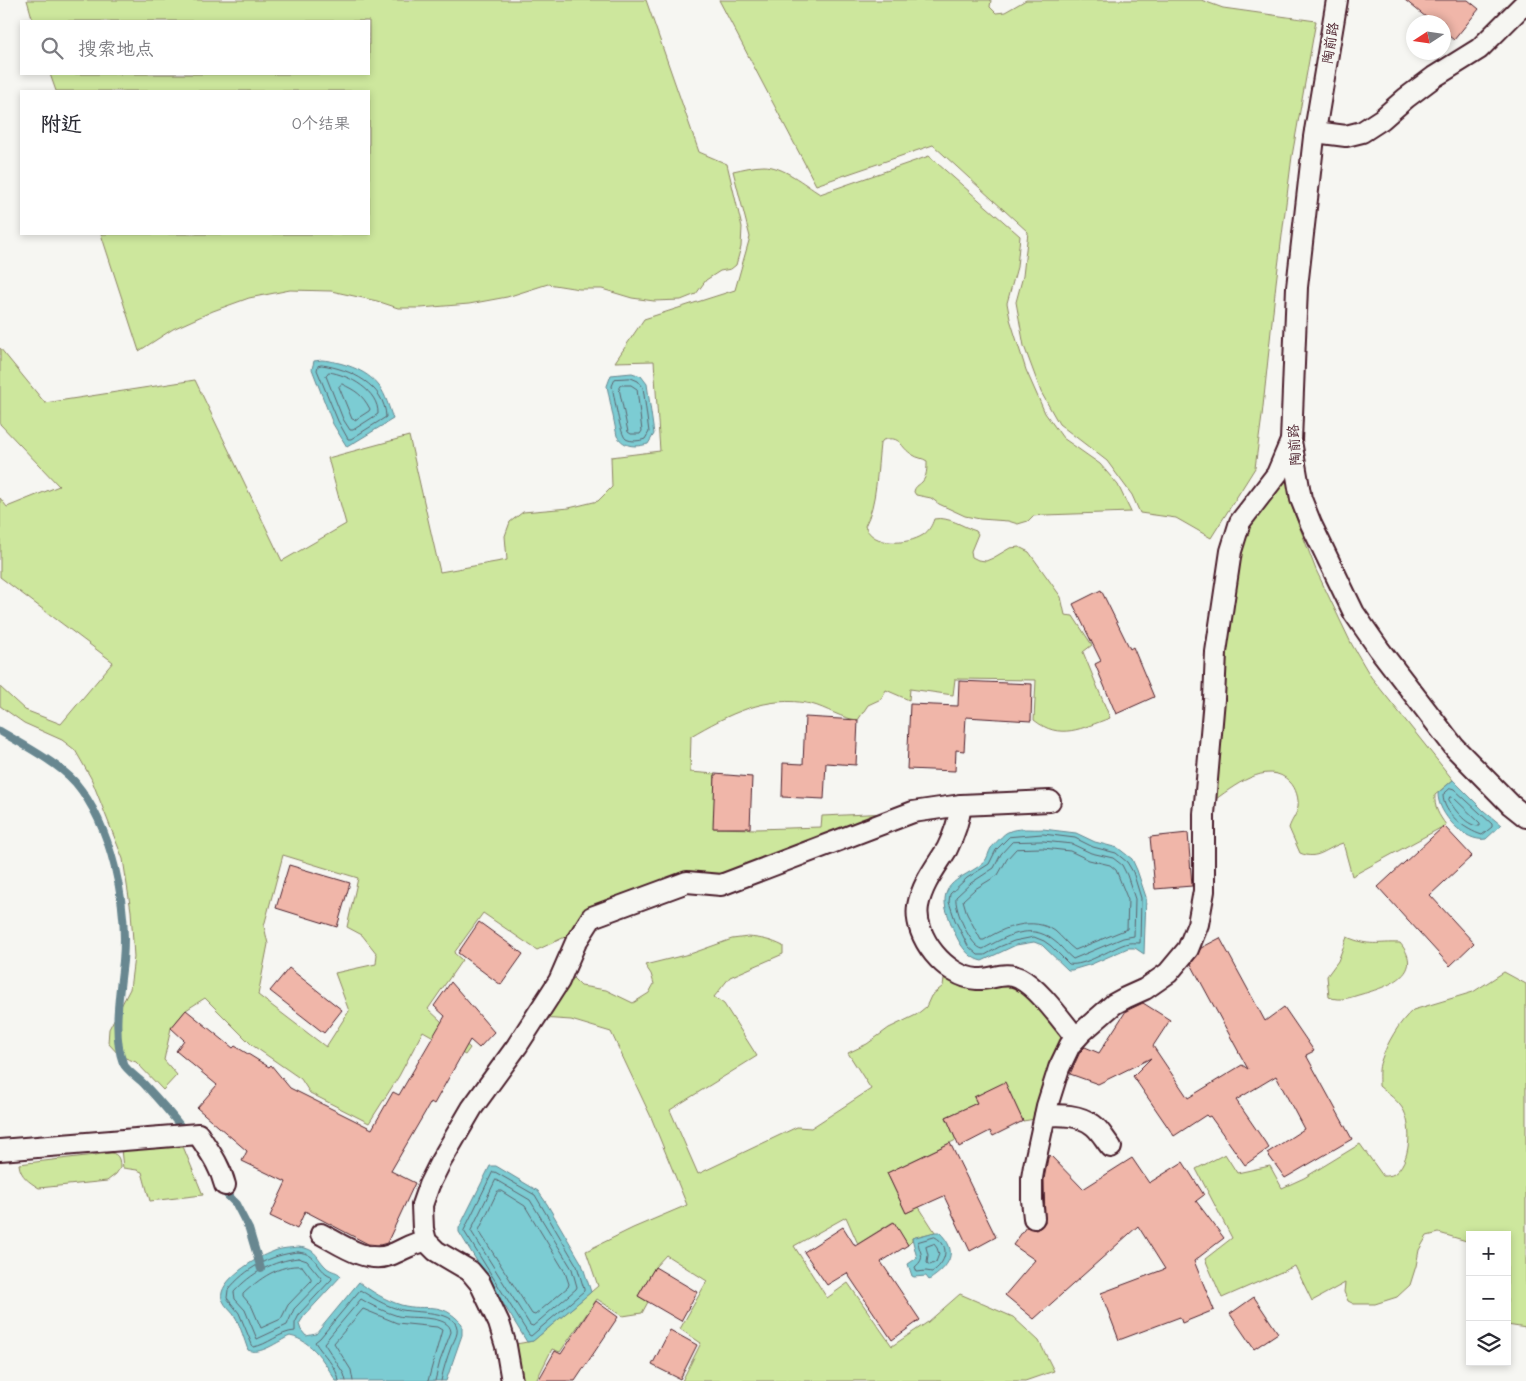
<!DOCTYPE html>
<html lang="zh">
<meta charset="utf-8">
<style>
body{margin:0;font-family:Delius,"LXGW WenKai TC",sans-serif;background:#f2f2f3;color:#2b2b33}
.controls{position:absolute;right:15px;bottom:15px;display:grid;overflow:hidden;border-radius:0px;box-shadow:0 2px 8px #0003}
.controls button{width:45px;height:45px;display:grid;place-items:center;padding:0;border:0;border-bottom:1px solid #e1e1e2;background:#fff;color:#2b2b33;font:25px sans-serif}
.compass{position:absolute;left:1406px;top:15px;width:45px;height:45px;border-radius:50%;background:#fff;box-shadow:0 2px 8px #0003;rotate:258deg}
.list{margin:0;padding:0;list-style:none}
h2{display:flex;justify-content:space-between;align-items:center;height:65px;margin:0;padding:0 20px;font-size:21px}
h2 small{font-size:16px;font-weight:400;color:#7c7c81}
.icon{flex:none;width:28px;height:28px;fill:none;stroke:currentColor;stroke-width:2;stroke-linecap:round;stroke-linejoin:round}
.map{position:relative;flex:none;width:1526px;height:1381px;overflow:hidden}
.search{position:absolute;background:#fff;box-shadow:0 2px 8px #0003;left:20px;top:20px;width:350px;height:55px;display:flex;align-items:center;gap:12px;box-sizing:border-box;padding:0 18px;border-radius:0px;color:#7c7c81;font-size:19px}
.panel{position:absolute;background:#fff;box-shadow:0 2px 8px #0003;left:20px;top:90px;width:350px;height:145px;border-radius:0px}
.map>svg:first-child{display:block}
</style>
<div class="map">
<svg width="1526" height="1381" viewBox="0 0 1526 1381">
<rect width="100%" height="100%" fill="#f6f6f2"/>
<filter id="ink" filterUnits="userSpaceOnUse"><feTurbulence type="fractalNoise" baseFrequency=".02" numOctaves="2"/><feDisplacementMap in="SourceGraphic" scale="10" xChannelSelector="R" yChannelSelector="G"/><feConvolveMatrix kernelMatrix="1 2 1 2 8 2 1 2 1" color-interpolation-filters="sRGB"/></filter>
<g filter="url(#ink)">
<!-- green -->
<g fill="#cde79d" stroke="#8c8364" fill-rule="evenodd">
<path d="M27,0H646L699,152L727,164L742,227L741,247L736,265L731,269L720,271L706,280L696,294L681,300L654,301L632,298L602,289H579L548,284L507,297L469,304L421,308H398L377,301L331,291L290,290L249,298L213,311L173,329L139,351L101,234H369V91H56L50,74H369V21H33Z"/>
<path d="M719,0H991L990,7L996,13L1005,12L1026,0H1201L1223,8L1316,21L1292,156L1276,283L1262,416L1255,468L1211,538L1176,518L1140,513L1132,495L1107,461L1059,424L1041,392L1024,346L1016,302L1023,276L1028,232L933,145L816,185Z"/>
<path d="M929,156L1020,236L1017,267L1007,303L1010,319L1026,370L1045,413L1063,438L1100,464L1118,485L1131,512L1045,515L1033,516L1028,521L1018,524L1008,521L980,519L965,516L939,504L931,498L916,495L914,492C915,486 918,486 922,482C927,477 927,468 927,461C923,458 917,458 913,455C899,447 902,435 883,440L880,444C877,469 877,504 865,526C873,547 907,545 923,535C929,531 932,525 934,519C949,516 963,527 976,531L978,534L971,551L972,557L978,560L986,561L993,558L1010,548L1019,547L1029,552L1061,597L1065,615L1073,616L1092,645L1083,652L1110,718C1082,728 1060,741 1034,720L1036,680L955,679L953,695L910,689L909,700L886,690L881,699L868,705L858,720C842,719 827,708 811,704C767,694 727,715 691,736L690,772L715,774L714,828L756,829L821,827L822,816L890,813L722,879L584,913L567,936L537,950L483,913L454,953L462,960L428,1009L470,1048L465,1055L423,1031L399,1076L369,1123L310,1093L301,1079L252,1045L205,998L186,1010L171,1028L164,1060L177,1075L163,1090L136,1062L120,1056L108,1043L109,1029L130,989L134,957L131,911L123,859L91,778L75,750L62,740L24,723L0,706V687L25,710L61,724L113,662L0,577V498L7,507L59,486L0,424V348L45,403L195,380L282,561L346,524L328,458L409,436L440,572L507,560L505,536L510,522L523,512L569,508L598,501L612,487L611,457L660,451L654,361L615,362L644,319L735,290L750,237L733,171C743,169 753,166 764,166C783,166 804,184 820,194ZM283,855L358,878L347,927L362,935L377,954L376,964L335,973L349,1011L326,1047L258,995L268,944L264,926Z"/>
<path d="M1288,478L1289,497L1295,515L1316,570L1351,643L1371,677L1453,780L1435,795C1434,808 1439,815 1446,825L1352,876L1343,843C1326,848 1318,861 1300,853L1289,828C1291,821 1297,814 1298,807C1299,799 1296,788 1290,782C1268,758 1231,788 1212,802L1233,569L1251,519Z"/>
<path d="M748,937C761,938 771,940 783,946V954L730,977L714,997L724,1004L757,1056L670,1110L698,1174L797,1127L811,1128L871,1089L848,1053L867,1044L889,1028L916,1015L926,1007L931,996L943,986L945,972L987,982L1022,987L1068,1038L1035,1119L1023,1121L1005,1083L974,1097L977,1103L946,1117L956,1140L887,1173L906,1213L919,1207L935,1232L912,1238V1241L908,1245L893,1222L858,1244L846,1217L794,1246L827,1298L848,1283L892,1346L928,1322L960,1294L1013,1317L1039,1341L1054,1371L1025,1381H682L701,1343L680,1329L707,1281L666,1255L655,1267L638,1296L648,1302L642,1313L623,1316L597,1299L560,1352L552,1349L536,1381H520L516,1344L533,1341L598,1286L586,1251L633,1228L687,1205L651,1117L611,1032L571,1020L541,1018L570,975L581,986L606,990L633,1003L649,993L654,984L651,974L645,965L693,953L732,939Z"/>
<path d="M1347,937C1370,947 1377,942 1400,943C1426,974 1387,987 1362,994C1351,997 1340,1002 1329,997L1327,976L1338,961Z"/>
<path d="M1504,972L1526,984V1328L1507,1325V1235H1470V1242L1439,1233L1427,1236L1419,1250L1416,1266L1410,1285L1397,1297L1375,1304H1354L1348,1301L1344,1292L1345,1283L1312,1301L1295,1266L1222,1298L1205,1259L1232,1238L1196,1169L1225,1154L1237,1173L1270,1166L1282,1188L1304,1178L1360,1144L1383,1176C1386,1176 1391,1176 1394,1174C1411,1162 1412,1128 1404,1111C1398,1100 1388,1094 1379,1086C1379,1078 1378,1068 1381,1061C1387,1043 1399,1022 1413,1010L1473,992Z"/>
<path d="M182,1144L203,1195L150,1201L142,1172L137,1170L123,1168L121,1149Z"/>
<path d="M111,1153C119,1154 120,1160 120,1168L116,1174L107,1181L39,1188C29,1182 20,1176 19,1164Z"/>
</g>
<!-- water -->
<g fill="#7bccd3" stroke="#678790">
<path d="M322,360C341,362 366,369 379,386C386,395 389,408 393,419L347,447L333,424L312,369L314,361Z"/>
<path d="M632,373L641,376L647,384L654,434L648,444C636,447 625,448 617,436L607,386L611,375Z"/>
<path d="M1453,780L1484,811L1501,825L1486,839C1465,843 1437,813 1438,793Z"/>
<path d="M1043,829L1076,833L1095,842L1118,848L1132,859L1137,870L1146,897L1144,954L1135,948H1128L1092,964L1072,970H1068L1042,945L1034,942L1016,945L982,961C961,957 952,927 946,909C939,880 968,877 984,862C988,858 988,853 991,848C994,845 1004,833 1008,832C1017,827 1033,830 1043,829Z"/>
<path d="M490,1166H496L538,1191L547,1204L582,1264L591,1292L533,1341L527,1342L459,1232V1228Z"/>
<path d="M935,1232H939C960,1252 949,1267 929,1280L926,1276L914,1277L912,1276L908,1264L917,1258L912,1238Z"/>
<path d="M298,1247C318,1249 315,1257 327,1268C332,1272 337,1271 341,1276L304,1316L299,1324L301,1330L306,1336L316,1334L359,1282C372,1292 385,1300 401,1305C427,1312 440,1299 462,1324V1335L446,1381H336C324,1362 313,1341 290,1336C278,1341 260,1356 248,1350C244,1339 241,1328 236,1318C232,1311 225,1307 222,1299C217,1281 257,1257 272,1252C280,1248 290,1248 298,1247Z"/>
</g>
<g fill="none" stroke-linecap="round" stroke-linejoin="round">
<!-- shore -->
<g stroke="#5e646e" stroke-width="1">
<path d="M322,365C350,369 385,385 386,417L351,439H348L338,421L317,370L318,366Z"/>
<path d="M329,372C349,375 379,391 378,414L353,430H350L343,419L326,376Z"/>
<path d="M631,378L638,381L643,387L649,432L645,439C640,441 631,442 626,439C620,435 614,395 612,386L615,379Z"/>
<path d="M342,384C356,391 362,394 370,409L369,411L355,420L352,419L339,387Z"/>
<path d="M621,385H631L637,389L642,431L640,434H631L628,432L619,388Z"/>
<path d="M1451,788L1454,789L1492,824V827L1482,835C1466,830 1443,814 1443,795Z"/>
<path d="M1450,797H1453L1480,823V826C1468,827 1455,811 1449,800Z"/>
<path d="M1043,834L1075,838L1093,847L1116,853L1127,862L1133,872L1141,898L1140,943C1135,943 1130,942 1125,944C1110,949 1084,967 1069,964L1051,946L1044,941L1034,937L1014,941L999,947L985,955H978L968,946L955,920L949,902L950,894L967,878L989,864L996,850L1009,837Z"/>
<path d="M1043,841L1072,844L1091,853L1113,858L1122,865L1127,875L1135,899L1134,936L1123,938L1073,959C1066,954 1061,945 1053,940C1030,922 1005,937 983,949C971,948 954,909 956,897L971,883L994,868L1001,854L1012,842Z"/>
<path d="M1043,848L1070,851L1089,860L1110,865L1116,870L1128,900L1127,929L1075,950C1068,945 1062,937 1055,931C1033,916 1004,927 984,940H981L967,914L963,900L975,889L998,875L1007,859L1016,849Z"/>
<path d="M493,1172H495L535,1195L577,1266L584,1289V1291L531,1336L529,1335L464,1231Z"/>
<path d="M496,1180L530,1200L572,1269L577,1287L576,1289L533,1326L530,1325L471,1231Z"/>
<path d="M498,1191H501L525,1206L565,1272L569,1284L568,1287L535,1315L532,1314L479,1231Z"/>
<path d="M935,1237C952,1246 945,1264 932,1272L926,1271L917,1272L915,1267C927,1257 919,1253 918,1242Z"/>
<path d="M934,1244L937,1248L939,1254L936,1262L930,1265L927,1263L928,1255L926,1247Z"/>
<path d="M298,1252C319,1254 315,1269 331,1276L332,1279L300,1313L295,1323V1331C279,1332 268,1345 253,1347L239,1313L227,1298L228,1290C246,1268 270,1255 298,1252Z"/>
<path d="M298,1258L307,1261L321,1278L322,1280L294,1309L287,1325L257,1339L245,1310L235,1299L234,1292C251,1273 273,1261 298,1258Z"/>
<path d="M302,1266L311,1278V1281L288,1305L281,1319L261,1328L252,1307L243,1296V1294C259,1279 279,1264 302,1266Z"/>
<path d="M339,1381C337,1366 322,1354 315,1342L320,1338L360,1290C373,1298 384,1305 398,1309C413,1314 461,1308 457,1333C456,1338 453,1343 451,1347C447,1358 443,1370 441,1381"/>
<path d="M346,1381L344,1374L324,1343L361,1299C372,1306 385,1312 398,1316C411,1319 450,1314 451,1332L440,1361L435,1381"/>
<path d="M353,1381L351,1370L334,1343L363,1309L397,1323L437,1327L442,1330L428,1381"/>
</g>
<!-- stream -->
<g stroke="#678790" stroke-width="8">
<path d="M0,731C22,744 58,763 75,782C112,826 128,905 123,961C120,991 112,1034 123,1063C126,1070 138,1078 144,1084C159,1100 173,1116 186,1133"/>
<path d="M219,1187L236,1204L249,1229L261,1269"/>
</g>
</g>
<!-- building -->
<g fill="#f0b6a9" stroke="#4a1f2b">
<path d="M1405,0H1468L1479,9L1454,40L1444,32V22H1432Z"/>
<path d="M1101,590L1130,649L1133,647L1154,697L1116,714L1095,664L1101,661L1073,604Z"/>
<path d="M959,681L1032,684L1031,721L966,717L964,751L956,750L955,771L907,769L910,704L958,706Z"/>
<path d="M805,717L858,720L856,765L826,763L824,799L782,797L783,763L803,764Z"/>
<path d="M715,774L752,777L750,828H713Z"/>
<path d="M1444,826L1472,856L1430,895L1474,943L1450,966L1378,887Z"/>
<path d="M1188,833L1192,886L1155,889L1150,837Z"/>
<path d="M289,865L350,883L337,927L276,908Z"/>
<path d="M479,922L523,954L501,985L458,953Z"/>
<path d="M1220,938L1265,1021L1284,1007L1314,1051L1306,1055L1352,1139L1285,1178L1267,1153L1304,1129L1276,1076L1236,1100L1269,1148L1245,1165L1210,1116L1208,1117L1206,1115L1174,1136L1133,1076L1151,1058L1098,1084L1070,1074L1080,1052L1085,1047L1099,1053L1126,1011L1143,1003L1170,1020L1153,1046L1188,1098L1242,1065L1248,1069L1191,964L1201,948Z"/>
<path d="M289,968L342,1010L324,1033L270,991Z"/>
<path d="M451,982L494,1032L479,1048L470,1040L434,1104L431,1102L391,1171L415,1183L387,1243L380,1245L368,1244L305,1211L297,1229L270,1216L286,1182L242,1161L247,1151L197,1108L217,1085L176,1051L184,1040L171,1028L186,1010L233,1048L235,1046L269,1067L271,1065L290,1088L372,1129L393,1092L399,1095L445,1016L434,1006Z"/>
<path d="M1005,1082L1023,1121L993,1136L990,1131L959,1147L946,1117L977,1103L974,1097Z"/>
<path d="M950,1143L996,1237L970,1251L944,1196L906,1213L887,1173Z"/>
<path d="M1050,1155L1083,1189L1132,1158L1149,1183L1183,1162L1204,1195L1196,1201L1224,1238L1194,1261L1214,1310L1182,1323L1180,1317L1119,1340L1101,1293L1165,1269L1138,1226L1034,1319L1005,1295L1035,1260L1013,1245L1026,1227L1036,1230L1041,1227L1045,1222L1044,1179L1048,1158Z"/>
<path d="M894,1222L908,1245L881,1262L920,1320L892,1340L847,1273L827,1285L804,1252L843,1227L855,1246Z"/>
<path d="M655,1267L697,1292L681,1321L638,1296Z"/>
<path d="M1254,1297L1278,1333L1254,1349L1230,1314Z"/>
<path d="M596,1301L618,1317L575,1381H538L555,1351L561,1354Z"/>
<path d="M670,1330L697,1345L680,1379L652,1365Z"/>
</g>
<g fill="none" stroke-linecap="round" stroke-linejoin="round">
<!-- street casing -->
<g stroke="#4a1f2b" stroke-width="24">
<g id="street">
<path d="M1337,0L1314,137L1297,287L1291,441L1301,499L1311,524L1354,613L1379,649L1455,748L1511,805L1526,817"/>
<path d="M1315,132L1346,136L1362,132L1382,119L1406,98L1434,77L1479,49L1526,2"/>
<path d="M961,805C959,820 954,835 947,849C936,867 922,884 918,906C913,937 946,977 977,979C991,980 1005,971 1019,978C1040,989 1061,1020 1076,1038"/>
<path d="M1045,1116C1060,1114 1080,1115 1093,1125C1100,1130 1105,1140 1111,1147"/>
<path d="M0,1150L198,1134C209,1151 220,1165 225,1185"/>
<path d="M1034,1218L1032,1200V1178L1034,1166L1047,1106L1059,1068L1070,1045L1082,1032L1114,1004L1125,998L1145,989L1168,973L1188,949L1198,924L1204,891V814L1214,699L1216,652L1231,551L1240,522L1277,474L1291,441"/>
<path d="M321,1234C340,1244 367,1264 390,1255C403,1250 412,1243 426,1241"/>
<path d="M512,1381L506,1346L499,1323L480,1283L470,1271L436,1251L426,1241L423,1229L422,1205L429,1185L441,1161L472,1108L517,1046L559,981L576,942L592,917L687,882L721,885L913,812L961,805L1050,801"/>
</g>
</g>
<!-- street -->
<use href="#street" stroke="#f6f6f2" stroke-width="20"/>
</g>
</g>
<g text-anchor="middle" dominant-baseline="central" stroke-width="4.5" stroke-linejoin="round" paint-order="stroke">
<!-- street labels -->
<g font-size="14" fill="#4a1f2b" stroke="#f6f6f2">
<text transform="translate(1330 43) rotate(-81)">陶前路</text>
<text transform="translate(1294 445) rotate(-94)">陶前路</text>
</g>
</g>
</svg>
<div class="controls">
<button>+</button>
<button>−</button>
<button><svg class="icon" aria-label="layers" viewBox="0 0 24 24"><path d="M12 4l9 5-9 5-9-5zM3 14l9 5 9-5"/></svg></button>
</div>
<svg class="compass" viewBox="-18 -18 36 36"><path d="M0-13l5 13h-10z" fill="#e53935"/><path d="M0 13l5-13h-10z" fill="#7c7c81"/></svg>
<div class="search"><svg class="icon" aria-label="search" viewBox="0 0 24 24"><circle cx="10" cy="10" r="6"/><path d="M15 15l6 6"/></svg>搜索地点</div>
<section class="panel">
<h2>附近<small>0个结果</small></h2>
<ul class="list">
</ul>
</section>
</div>
